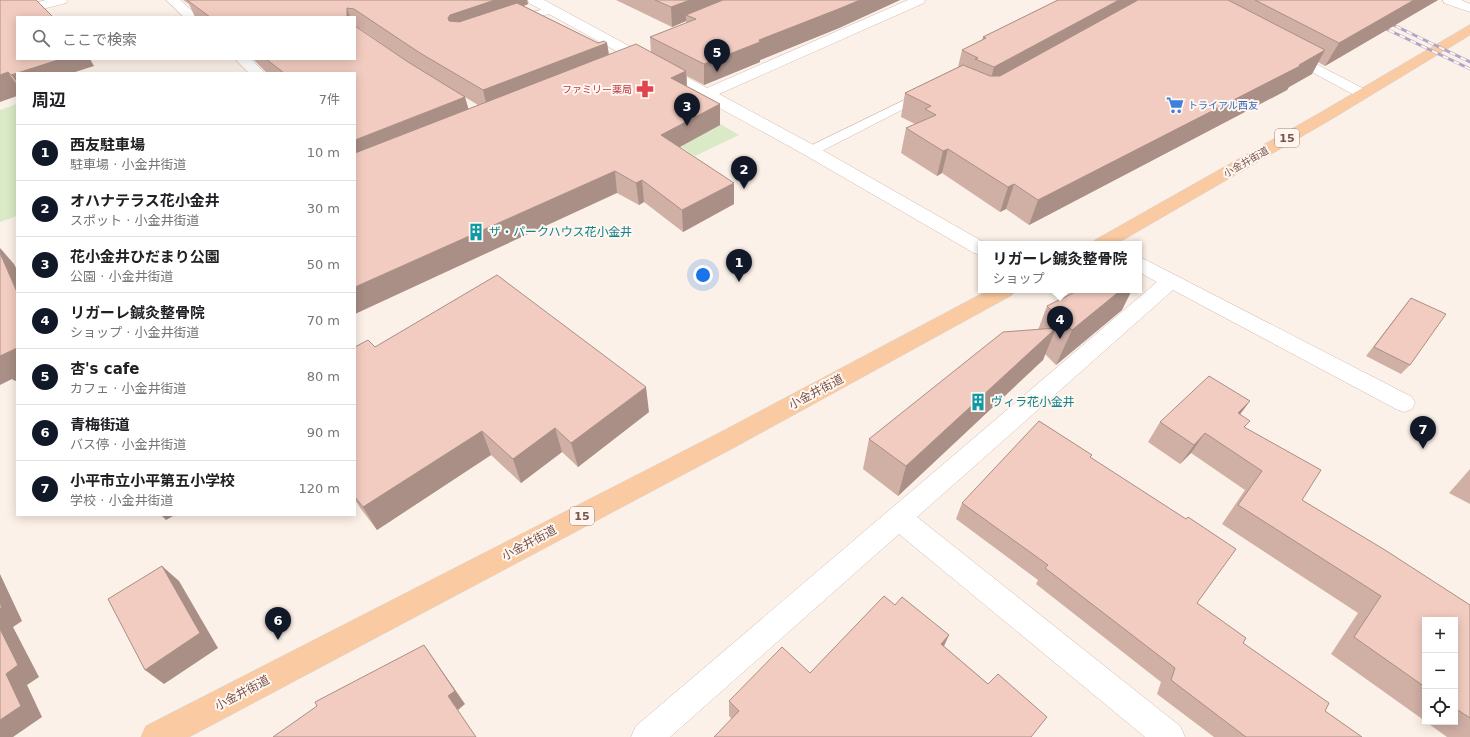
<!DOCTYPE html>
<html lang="ja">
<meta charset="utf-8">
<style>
body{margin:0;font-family:"DejaVu Sans","Noto Sans JP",sans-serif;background:#f2f2f2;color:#202124}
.controls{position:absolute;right:12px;bottom:12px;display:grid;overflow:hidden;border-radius:0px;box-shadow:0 2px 10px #0003}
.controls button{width:36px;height:36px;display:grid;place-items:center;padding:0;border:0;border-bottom:1px solid #e0e0e0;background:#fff;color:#202124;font:20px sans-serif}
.you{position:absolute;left:703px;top:275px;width:14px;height:14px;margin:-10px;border:3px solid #fff;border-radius:50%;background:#1a73e8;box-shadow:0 0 0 6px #1a73e833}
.badge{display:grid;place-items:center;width:26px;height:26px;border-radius:50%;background:#111827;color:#fff;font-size:13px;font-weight:700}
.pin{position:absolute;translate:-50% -33px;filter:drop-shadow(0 1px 2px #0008)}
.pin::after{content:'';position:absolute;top:21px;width:14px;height:12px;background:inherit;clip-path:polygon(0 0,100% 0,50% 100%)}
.popup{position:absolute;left:978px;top:241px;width:164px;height:52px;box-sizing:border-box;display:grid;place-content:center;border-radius:0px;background:#fff;filter:drop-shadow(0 1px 3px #0005);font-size:13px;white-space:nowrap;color:#757577}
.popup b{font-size:15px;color:#202124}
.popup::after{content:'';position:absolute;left:50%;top:100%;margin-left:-8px;border:8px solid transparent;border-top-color:#fff}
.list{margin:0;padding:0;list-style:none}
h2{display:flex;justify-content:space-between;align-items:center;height:52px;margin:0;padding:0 16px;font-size:17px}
h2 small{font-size:13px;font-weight:400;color:#757577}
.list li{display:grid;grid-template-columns:26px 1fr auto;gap:12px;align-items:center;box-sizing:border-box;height:56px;padding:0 16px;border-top:1px solid #e0e0e0}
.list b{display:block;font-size:15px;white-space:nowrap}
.list p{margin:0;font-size:13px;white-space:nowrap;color:#757577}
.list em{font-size:13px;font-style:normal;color:#757577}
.icon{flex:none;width:22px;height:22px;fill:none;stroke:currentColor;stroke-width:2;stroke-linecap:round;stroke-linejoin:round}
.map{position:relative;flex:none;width:1470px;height:737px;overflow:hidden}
.search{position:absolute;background:#fff;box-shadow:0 2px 10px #0003;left:16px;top:16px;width:340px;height:44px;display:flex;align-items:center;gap:10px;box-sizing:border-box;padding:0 14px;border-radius:0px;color:#757577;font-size:15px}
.panel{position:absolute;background:#fff;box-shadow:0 2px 10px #0003;left:16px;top:72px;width:340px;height:444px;border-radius:0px}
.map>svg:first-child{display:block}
</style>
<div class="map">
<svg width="1470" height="737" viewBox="0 0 1470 737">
<rect width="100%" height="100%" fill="#fcf1e8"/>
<!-- green -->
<g fill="#daeac6">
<path d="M678,99L739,135L695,156L637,118Z"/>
<path d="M17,104V216L0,222V110Z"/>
</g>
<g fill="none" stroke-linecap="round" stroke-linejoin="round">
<!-- lane casing -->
<g stroke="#d1bab0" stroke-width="1">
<g id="lane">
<path d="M554,7L559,10L558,12L515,22L510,19L511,17Z"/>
<path d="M923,91L929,95L927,97L816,154L811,155L805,151L806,148Z"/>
</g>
</g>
<!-- street casing -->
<g stroke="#d1bab0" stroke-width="1">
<g id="street">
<path d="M166,0H180L199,17H184Z"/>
<path d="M528,0H544L707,88L908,0H925L924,3L719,94L817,147L987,244H981V255L974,253L805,155L529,3Z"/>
<path d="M1443,0H1461L1470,4V12L1444,3Z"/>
<path d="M1289,50L1368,91L1371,94L1368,97H1358L1284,57L1282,54L1284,51Z"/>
<path d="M235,59H251L265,73H249Z"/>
<path d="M1139,258L1146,260L1412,397L1415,403L1412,409L1404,412L1396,409L1173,290L917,517L1180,726L1185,737H1145L899,534L670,737H631L636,726L1157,282L1139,272Z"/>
</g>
</g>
<!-- secondary casing -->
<g stroke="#d4b9ae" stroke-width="1">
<path id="secondary" d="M46,0H67L66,3L0,20V12Z"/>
</g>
<!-- primary casing -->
<g stroke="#d9cfcd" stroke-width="1">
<g id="primary">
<path d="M1470,25V35L1330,120L1116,244H1093L1095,240L1318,114Z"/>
<path d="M989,290H1015L1012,295L735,447L189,737H141L146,726L719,433Z"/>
</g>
</g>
<!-- lane -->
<use href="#lane" fill="#fff" fill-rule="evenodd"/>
<!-- street -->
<use href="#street" fill="#fff" fill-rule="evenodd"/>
<!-- secondary -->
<use href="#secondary" fill="#fff" fill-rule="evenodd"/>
<!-- primary -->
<use href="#primary" fill="#facba2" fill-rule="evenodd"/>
<!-- rail casing -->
<g stroke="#b2a6c7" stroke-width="3">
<g id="rail">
<path d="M1385,21L1470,62"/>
<path d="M1378,25L1470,69"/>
</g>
</g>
<!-- rail -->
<use href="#rail" stroke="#fff6ef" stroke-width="2" stroke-dasharray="6" stroke-linecap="butt"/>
</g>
<!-- wall -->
<g fill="#d0afa5" fill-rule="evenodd">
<path d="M183,0H527L528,4L524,6L598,43H607L609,55L651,53L650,37L686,23V21L672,27L616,0H900L839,28L760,60V62L704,85L687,76V86L720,104V125L680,147L734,204L683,232L644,202L639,205L617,193L355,73H267L253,59H355V17H195L189,4ZM359,28L361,29L415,67L408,62ZM465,97L478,105L468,109Z"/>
<path d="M1058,0H1438L1325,66L1318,62L1312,74L1289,87L1287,90L1029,225L1006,209L1000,212L942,173L937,176L901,153L906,128L915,124L901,117L905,93L958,67L962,50L982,40L983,37Z"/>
<path d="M1411,298L1410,365L1401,374L1366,356L1403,308Z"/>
<path d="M1047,306L1122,310L1056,365L1045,354L1043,360L898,496L863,469L869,439L1038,330Z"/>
<path d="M355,347H375L649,412L578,467L562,452L521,483L491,455L377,530L361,509L355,500Z"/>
<path d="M1250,401L1240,414L1245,428L1302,500L1470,605V737H1447L1426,722H1455V620H1425V721L1331,654L1358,613L1222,524L1245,490L1191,453L1180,464L1148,442L1160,422Z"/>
<path d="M1092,455L1090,457L1197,603L1243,643L1325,711L1362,737H1214L1157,694L1161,682L1036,584L1038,580L956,519L962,503Z"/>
<path d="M1470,469V504L1449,493Z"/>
<path d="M895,605L949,635L944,646L988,684L1047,717L732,719L729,716V701L810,673Z"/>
</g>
<!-- shaded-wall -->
<g fill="#a98f86">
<path d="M495,0H527L528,4L508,12L454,37L448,18L450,15Z"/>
<path d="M690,0H740L686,15V21L672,27L671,7Z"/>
<path d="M860,0H900L839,28L760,60V62L704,85V64L759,40Z"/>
<path d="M1119,0H1152L988,90L994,67Z"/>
<path d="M1414,0H1438L1325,66L1339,43Z"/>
<path d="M347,8L350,17H347Z"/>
<path d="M607,43L610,63L488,111L483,90Z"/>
<path d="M1325,50L1312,74L1289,87L1287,90L1029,225L1038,200L1299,65Z"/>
<path d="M56,59H90L94,66L72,73H17Z"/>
<path d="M686,71L687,92L671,78Z"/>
<path d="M8,72L17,84V96L0,102V75Z"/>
<path d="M17,73V83L11,75Z"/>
<path d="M465,97L471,118L355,164V140Z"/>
<path d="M720,104V125L663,156L661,135Z"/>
<path d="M948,149L942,173L937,176L943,151Z"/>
<path d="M615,171L617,193L355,314V287Z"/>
<path d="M642,180L644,202L639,205L636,183Z"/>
<path d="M734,183V204L683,232L682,210Z"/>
<path d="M1014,184L1006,209L1000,212L1008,187Z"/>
<path d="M0,248L14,264L17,270V292L0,253Z"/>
<path d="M1121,290H1132L1122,310L1056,365L1072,330Z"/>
<path d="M1056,328L1043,360L898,496L906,466Z"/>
<path d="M17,348V380L15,381L12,379L0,385V356Z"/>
<path d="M646,387L649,412L578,467L571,443Z"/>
<path d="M1250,401L1235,421L1238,413Z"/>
<path d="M555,428L562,452L521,483L513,459Z"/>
<path d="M482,431L491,455L377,530L363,507Z"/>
<path d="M1205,433L1191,453L1180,464L1194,445Z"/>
<path d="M161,515H175L166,520Z"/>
<path d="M162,566L179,581L218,648L164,684L145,670Z"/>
<path d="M0,574L22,621L13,627L39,677L27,685L42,717L13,737H0V720L6,674L0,629Z"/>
<path d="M949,635L941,652V644Z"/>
<path d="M424,645L465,704L458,710L477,737L448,696Z"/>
</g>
<!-- building -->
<g fill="#f2ccc0" stroke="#a98f86">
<path d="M0,0H36L53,17H17V59H57L58,60L11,75L8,72L0,75Z"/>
<path d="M187,0H495L450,15L448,18L449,21L459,22L517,3L598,43L604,41L607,43L483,90L420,53L354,9L347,8V17H210Z"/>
<path d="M655,0H690L671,7Z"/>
<path d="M723,0H860L841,8L759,40L760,42L704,64L650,37L696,19L686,15Z"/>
<path d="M1058,0H1119L994,67L975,59L978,58L962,50L986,38L983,37Z"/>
<path d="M1138,0H1228L1325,50L1299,65L1300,66L1038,200L1014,184L1008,187L948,149L943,151L906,128L936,115L925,109L931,106L905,93L963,65L990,76H1000Z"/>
<path d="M1255,0H1414L1339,43Z"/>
<path d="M355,26L408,62L465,97L355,140V73H284L266,59H355Z"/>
<path d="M636,44L686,71L671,78L720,104L661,135L734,183L682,210L642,180L636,183L615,171L355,287V153Z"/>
<path d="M0,253L17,292V348L0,356Z"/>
<path d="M497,275L646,387L571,443L555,428L513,459L482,431L363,507L355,497V347L368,340L375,347Z"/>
<path d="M1079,290H1121L1072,330L1047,306Z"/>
<path d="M1411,298L1446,314L1410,365L1374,347Z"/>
<path d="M1056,328L906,466L869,439L1003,332Z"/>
<path d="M1209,376L1250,401L1238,413L1250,421L1244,427L1321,470L1302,500L1385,550L1470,605V718L1455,708V620H1425V687L1354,637L1381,596L1238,505L1262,471L1205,433L1194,445L1160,422Z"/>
<path d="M1039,421L1092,455L1090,457L1186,519L1188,517L1236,549L1197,603L1246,638L1243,643L1329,703L1325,711L1362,737H1246L1171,680L1175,668L1045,568L1048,565L962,503Z"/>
<path d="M162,566L200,633L145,670L108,599Z"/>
<path d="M884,596L895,605L902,597L949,635L941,644L988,684L998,674L1047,717L1031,737H714L739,711L729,701L782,647L810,673Z"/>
<path d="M0,602L2,608L0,609Z"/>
<path d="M0,629L18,665L6,674L21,706L0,720Z"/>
<path d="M424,645L455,691L448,696L476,737H273L317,706L315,702Z"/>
</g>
<!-- icons -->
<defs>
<g id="pharmacy-bare" transform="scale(1.38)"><path d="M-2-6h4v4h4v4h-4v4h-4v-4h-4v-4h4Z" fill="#e0444e" stroke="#fff6ef" stroke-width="2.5" paint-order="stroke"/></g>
<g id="supermarket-bare" transform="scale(1.38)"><path d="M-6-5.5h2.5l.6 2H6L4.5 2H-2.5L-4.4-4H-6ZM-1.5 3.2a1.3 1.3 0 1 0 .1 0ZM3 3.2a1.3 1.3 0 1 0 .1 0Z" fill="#3f7fe0" stroke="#fff6ef" stroke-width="2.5" paint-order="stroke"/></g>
<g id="building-bare" transform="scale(1.38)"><path d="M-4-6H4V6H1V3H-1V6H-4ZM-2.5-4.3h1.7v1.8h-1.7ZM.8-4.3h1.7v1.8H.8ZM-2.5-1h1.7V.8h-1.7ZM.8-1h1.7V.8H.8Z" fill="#0f9aa8" stroke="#fff6ef" stroke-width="2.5" paint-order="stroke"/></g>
</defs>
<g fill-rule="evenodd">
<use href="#pharmacy-bare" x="645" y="89"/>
<use href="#supermarket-bare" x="1175" y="105"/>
<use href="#building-bare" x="476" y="232"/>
<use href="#building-bare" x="978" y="402"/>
</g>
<g text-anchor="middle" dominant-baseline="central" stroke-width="4" stroke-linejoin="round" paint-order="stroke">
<!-- far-health labels -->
<g font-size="10" fill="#be3a42" stroke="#fff6ef" text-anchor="end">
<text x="632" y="89">ファミリー薬局</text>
</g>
<!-- far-shop labels -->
<g font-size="10" fill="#366cbe" stroke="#fff6ef" text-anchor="start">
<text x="1188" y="105">トライアル西友</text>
</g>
<!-- far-street labels -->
<g font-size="10" fill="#77544c" stroke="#fff6ef">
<text transform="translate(1246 162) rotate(-30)">小金井街道</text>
</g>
<!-- shield labels -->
<g fill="#fff6ef" stroke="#a0857d" stroke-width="1">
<rect x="1275" y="129" width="24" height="18" rx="3"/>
<rect x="570" y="507" width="24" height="18" rx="3"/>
</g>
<g font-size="11" font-weight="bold" fill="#77544c">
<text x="1287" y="138">15</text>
<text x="582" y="516">15</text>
</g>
<!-- culture labels -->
<g font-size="12" fill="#0d838f" stroke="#fff6ef" text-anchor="start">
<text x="489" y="232">ザ・パークハウス花小金井</text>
<text x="991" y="402">ヴィラ花小金井</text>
</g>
<!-- street labels -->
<g font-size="12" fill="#77544c" stroke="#fff6ef">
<text transform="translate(816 392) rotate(-28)">小金井街道</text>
<text transform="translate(529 543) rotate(-28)">小金井街道</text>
<text transform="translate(242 693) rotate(-28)">小金井街道</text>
</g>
</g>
</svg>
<div class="controls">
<button>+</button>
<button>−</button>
<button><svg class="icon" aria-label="locate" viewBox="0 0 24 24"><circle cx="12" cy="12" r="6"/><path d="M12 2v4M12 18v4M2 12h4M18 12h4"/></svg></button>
</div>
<div class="you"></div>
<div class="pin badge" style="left:739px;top:282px">1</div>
<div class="pin badge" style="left:744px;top:189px">2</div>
<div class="pin badge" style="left:687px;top:126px">3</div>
<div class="pin badge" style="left:1060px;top:339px">4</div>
<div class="popup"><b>リガーレ鍼灸整骨院</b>ショップ</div>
<div class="pin badge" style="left:717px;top:72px">5</div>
<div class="pin badge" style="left:278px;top:640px">6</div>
<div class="pin badge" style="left:1423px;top:449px">7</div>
<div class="search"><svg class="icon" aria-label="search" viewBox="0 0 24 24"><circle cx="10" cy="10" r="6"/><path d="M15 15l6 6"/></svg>ここで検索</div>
<section class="panel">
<h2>周辺<small>7件</small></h2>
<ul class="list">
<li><span class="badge">1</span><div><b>西友駐車場</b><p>駐車場 · 小金井街道</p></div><em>10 m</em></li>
<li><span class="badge">2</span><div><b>オハナテラス花小金井</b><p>スポット · 小金井街道</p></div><em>30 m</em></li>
<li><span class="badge">3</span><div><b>花小金井ひだまり公園</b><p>公園 · 小金井街道</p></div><em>50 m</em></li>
<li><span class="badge">4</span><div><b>リガーレ鍼灸整骨院</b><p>ショップ · 小金井街道</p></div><em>70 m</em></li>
<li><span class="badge">5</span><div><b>杏's cafe</b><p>カフェ · 小金井街道</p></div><em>80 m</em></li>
<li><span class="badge">6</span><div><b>青梅街道</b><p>バス停 · 小金井街道</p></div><em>90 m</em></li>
<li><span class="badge">7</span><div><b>小平市立小平第五小学校</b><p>学校 · 小金井街道</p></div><em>120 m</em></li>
</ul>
</section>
</div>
